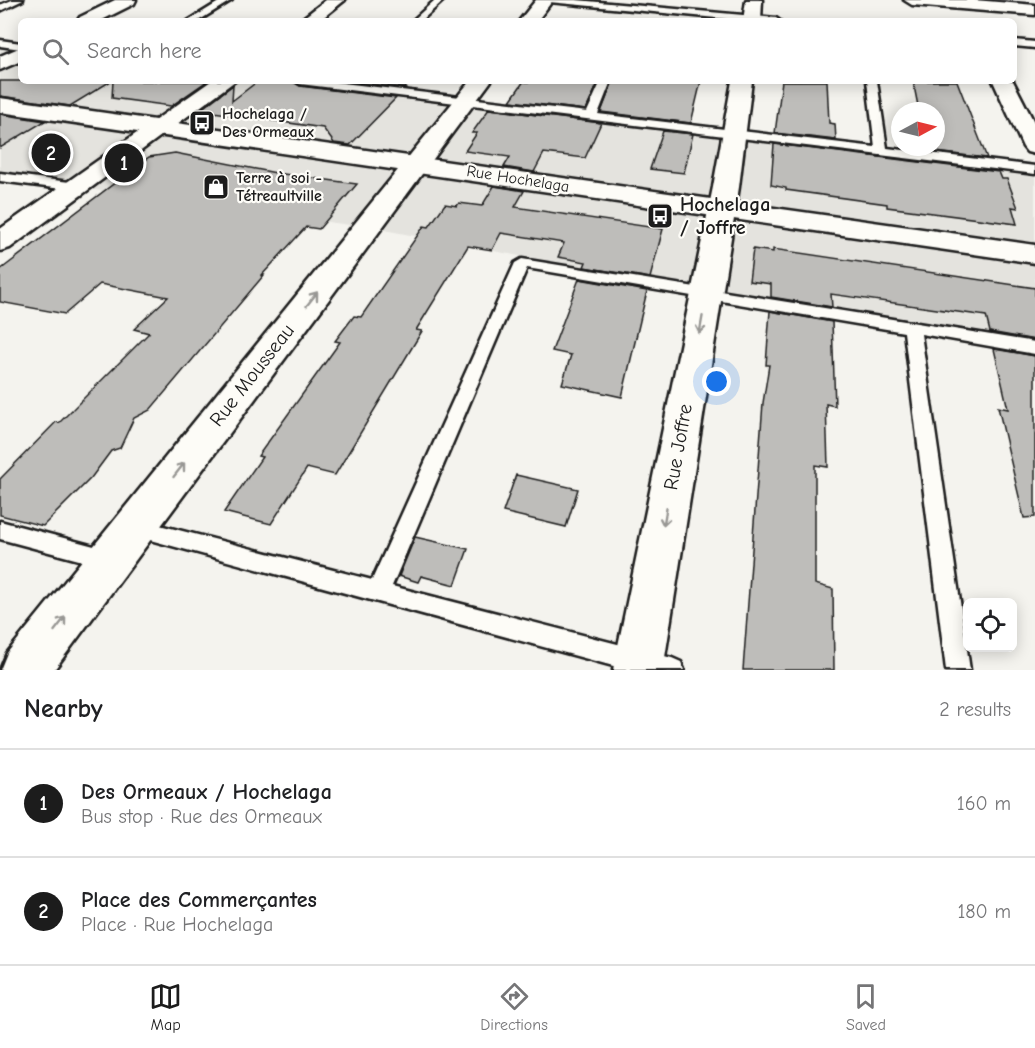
<!DOCTYPE html>
<meta charset="utf-8">
<style>
body{margin:0;font-family:"Comic Neue",sans-serif;background:#f6f6f6;color:#202124}
.controls{position:absolute;right:18px;bottom:18px;display:grid;overflow:hidden;border-radius:9px;box-shadow:0 3px 15px #0003}
.controls button{width:54px;height:54px;display:grid;place-items:center;padding:0;border:0;border-bottom:2px solid #e0e0e0;background:#fff;color:#202124;font:30px sans-serif}
.compass{position:absolute;left:891px;top:102px;width:54px;height:54px;border-radius:50%;background:#fff;box-shadow:0 3px 15px #0003;rotate:83deg}
.you{position:absolute;left:717px;top:382px;width:21px;height:21px;margin:-15px;border:4px solid #fff;border-radius:50%;background:#1a73e8;box-shadow:0 0 0 9px #1a73e833}
.badge{display:grid;place-items:center;width:39px;height:39px;border-radius:50%;background:#1c1c1c;color:#fff;font-size:20px;font-weight:700}
.pin{position:absolute;translate:-50% -50%;border:3px solid #fff;box-shadow:0 2px 6px #0006}
.list{margin:0;padding:0;list-style:none}
h2{display:flex;justify-content:space-between;align-items:center;height:78px;margin:0;padding:0 24px;font-size:26px}
h2 small{font-size:20px;font-weight:400;color:#757577}
.list li{display:grid;grid-template-columns:39px 1fr auto;gap:18px;align-items:center;box-sizing:border-box;height:108px;padding:0 24px;border-top:2px solid #e0e0e0}
.list b{display:block;font-size:22px;white-space:nowrap}
.list p{margin:0;font-size:20px;white-space:nowrap;color:#757577}
.list em{font-size:20px;font-style:normal;color:#757577}
.icon{flex:none;width:33px;height:33px;fill:none;stroke:currentColor;stroke-width:2;stroke-linecap:round;stroke-linejoin:round}
.map{position:relative;flex:none;width:1035px;height:670px;overflow:hidden}
.search{position:absolute;background:#fff;box-shadow:0 3px 15px #0003;left:18px;right:18px;top:18px;height:66px;display:flex;align-items:center;gap:15px;box-sizing:border-box;padding:0 21px;border-radius:9px;color:#757577;font-size:22px}
.sheet{height:294px;background:#fff}
nav{display:flex;justify-content:space-around;align-items:center;box-sizing:border-box;height:84px;border-top:2px solid #e0e0e0;background:#fff;font-size:16px;color:#757577}
nav a{display:grid;justify-items:center;gap:3px}
nav .on{color:#1c1c1c}
.map>svg:first-child{display:block}
</style>
<div class="map">
<svg width="1035" height="670" viewBox="0 0 1035 670">
<rect width="100%" height="100%" fill="#f4f3ee"/>
<filter id="ink" filterUnits="userSpaceOnUse"><feTurbulence type="fractalNoise" baseFrequency=".0167" numOctaves="2"/><feDisplacementMap in="SourceGraphic" scale="12" xChannelSelector="R" yChannelSelector="G"/><feConvolveMatrix kernelMatrix="1 2 1 2 8 2 1 2 1" color-interpolation-filters="sRGB"/></filter>
<g filter="url(#ink)">
<!-- built -->
<path fill="#e4e3de" d="M0,43L21,46V81H320L1035,166V347L707,292L379,229L0,177Z"/>
<!-- building -->
<g fill="#bebdba" stroke="#1c1c1c" stroke-width="1.5">
<path d="M0,81H111L70,106L0,96Z"/>
<path d="M113,81H207L171,106L112,98Z"/>
<path d="M258,81H293L300,86L396,98L350,145L334,143L323,128L200,110L233,85L232,101Z"/>
<path d="M345,81H412L405,88Z"/>
<path d="M524,81L526,82L599,81L586,110L510,101Z"/>
<path d="M613,81H701L691,123L601,112Z"/>
<path d="M782,81H827L829,123L835,124L836,140L775,133Z"/>
<path d="M913,81H957L987,158L927,151V147H936V111H919Z"/>
<path d="M489,109L601,123L585,158L544,153L534,172L504,167L510,157L465,151L477,133H472Z"/>
<path d="M0,114L45,121L0,148Z"/>
<path d="M663,131L693,134L684,173L650,169Z"/>
<path d="M774,144L999,172L1002,179H1007L1018,208L1012,207L1017,224L887,207V204L786,190V188L771,185Z"/>
<path d="M175,153L276,173L357,184L319,229L306,227L262,275H264L150,410L134,418L120,448L111,451L91,478L43,526L0,515V479L56,422L59,423L149,333L134,329L168,297L100,284L65,314L0,302V270L149,157Z"/>
<path d="M494,186L524,191L515,207L663,229L650,278L584,267L586,262L558,257L564,243L501,233L492,250L468,246L416,330L422,331L335,475L307,468L271,524L224,512L262,457L258,456L340,342L335,341L354,316L361,317L424,226L429,227L445,204L457,206L459,203L482,206Z"/>
<path d="M753,249L773,252V249L1035,288V340L990,332L986,316L831,294L832,307L771,297V284L749,281Z"/>
<path d="M579,279L647,291L622,397L562,384L571,355L552,351Z"/>
<path d="M770,311L832,322L835,406L826,404L828,467L815,465V584L833,589L834,670H743L763,403L769,365H766Z"/>
<path d="M994,349L1035,356V517L1024,518L998,407L1008,409Z"/>
<path d="M516,475L578,489L566,527L503,512Z"/>
<path d="M415,537L468,549L455,585L421,576L418,582L399,576Z"/>
</g>
<g fill="none" stroke-linecap="round" stroke-linejoin="round">
<!-- service casing -->
<g stroke="#1c1c1c" stroke-width="5">
<g id="service">
<path d="M12,0H23L0,11V5Z"/>
<path d="M222,0H232L198,21H188Z"/>
<path d="M435,0H444L421,21H412Z"/>
<path d="M545,0H576L776,18L780,21H748L549,2Z"/>
<path d="M0,40L21,43V49L0,46Z"/>
<path d="M1014,40L1035,42V48L1014,46Z"/>
<path d="M295,81H326L587,112L601,81H611L598,114L875,147L867,81H877L887,148L1035,166V174L300,84Z"/>
<path d="M0,173L77,183L83,187L77,191L0,181Z"/>
<path d="M522,259L1035,342V354L921,334L970,670H946L904,332L527,268L392,586L672,658L681,662L684,670H628L128,534L125,528L128,522L136,519L372,580L515,263Z"/>
<path d="M0,521L109,550L117,552L120,559L117,566L109,568L0,539Z"/>
</g>
</g>
<!-- minor casing -->
<g stroke="#1c1c1c" stroke-width="5">
<g id="minor">
<path d="M115,0H136L134,4L100,21H77L80,17Z"/>
<path d="M536,0H553L537,21H519Z"/>
<path d="M746,0H762L761,21H743Z"/>
<path d="M904,0H974L1035,5V15L912,5Z"/>
<path d="M21,47V61L0,70V56Z"/>
<path d="M470,81H491L54,670H0L7,653Z"/>
<path d="M732,81H752L739,187L663,670H613L713,187Z"/>
<path d="M993,81H1013L1035,124V154L1027,152L1023,147Z"/>
</g>
</g>
<!-- tertiary casing -->
<g stroke="#1c1c1c" stroke-width="5">
<g id="tertiary">
<path d="M326,0H345L319,21H299Z"/>
<path d="M211,81H235L10,248L0,251V229Z"/>
</g>
</g>
<!-- secondary casing -->
<g stroke="#1c1c1c" stroke-width="5">
<path id="secondary" d="M0,98L1035,245V263L0,112Z"/>
</g>
<!-- service -->
<use href="#service" fill="#fdfcf7" fill-rule="evenodd"/>
<!-- minor -->
<use href="#minor" fill="#fdfcf7" fill-rule="evenodd"/>
<!-- tertiary -->
<use href="#tertiary" fill="#fdfcf7" fill-rule="evenodd"/>
<!-- secondary -->
<use href="#secondary" fill="#fdfcf7" fill-rule="evenodd"/>
</g>
<!-- one-way arrows -->
<defs><path id="oneway-shaft" d="M-6 0H5M1.5-3L5.5 0L1.5 3" fill="none" stroke-width="1.6" stroke-linecap="round" stroke-linejoin="round" transform="scale(1.5)"/></defs>
<g stroke="#989794">
<use href="#oneway-shaft" transform="translate(312 299) rotate(-52)"/>
<use href="#oneway-shaft" transform="translate(701 325) rotate(100)"/>
<use href="#oneway-shaft" transform="translate(179 470) rotate(-52)"/>
<use href="#oneway-shaft" transform="translate(665 517) rotate(100)"/>
<use href="#oneway-shaft" transform="translate(60 624) rotate(-52)"/>
</g>
</g>
<!-- icons -->
<defs>
<g id="bus-square" transform="scale(1.35)"><rect x="-9" y="-9" width="18" height="18" rx="4" fill="#1c1c1c" stroke="#fdfcf7"/><path d="M-5-6H5V4H4V6H2V4H-2V6H-4V4H-5ZM-3.5-4V0h7V-4ZM-3.5 1.2v1.5H-2V1.2ZM2 1.2v1.5H3.5V1.2Z" fill="#fff"/></g>
<g id="shop-square" transform="scale(1.35)"><rect x="-9" y="-9" width="18" height="18" rx="4" fill="#1c1c1c" stroke="#fdfcf7"/><path d="M-5-2.5h2.3a2.7 3.5 0 0 1 5.4 0H5L5.5 6h-11ZM-1.5-2.5h3a1.5 2.3 0 0 0-3 0Z" fill="#fff"/></g>
</defs>
<g fill-rule="evenodd">
<use href="#bus-square" x="202" y="123"/>
<use href="#shop-square" x="216" y="187"/>
<use href="#bus-square" x="660" y="216"/>
</g>
<g text-anchor="middle" dominant-baseline="central" stroke-width="4.5" stroke-linejoin="round" paint-order="stroke">
<!-- far-poi labels -->
<g font-size="16" font-weight="bold" fill="#1c1c1c" stroke="#fdfcf7" text-anchor="start">
<text x="222" y="114">Hochelaga /<tspan x="222" dy="18">Des Ormeaux</tspan></text>
<text x="236" y="178">Terre à soi -<tspan x="236" dy="18">Tétreaultville</tspan></text>
</g>
<!-- far-street labels -->
<g font-size="16" fill="#1c1c1c" stroke="#fdfcf7">
<text transform="translate(518 179) rotate(9)">Rue Hochelaga</text>
</g>
<!-- poi labels -->
<g font-size="20" font-weight="bold" fill="#1c1c1c" stroke="#fdfcf7" text-anchor="start">
<text x="680" y="204">Hochelaga<tspan x="680" dy="23">/ Joffre</tspan></text>
</g>
<!-- street labels -->
<g font-size="20" fill="#1c1c1c" stroke="#fdfcf7">
<text transform="translate(252 375) rotate(-52)">Rue Mousseau</text>
<text transform="translate(678 447) rotate(-80)">Rue Joffre</text>
</g>
</g>
</svg>
<div class="controls">
<button><svg class="icon" aria-label="locate" viewBox="0 0 24 24"><circle cx="12" cy="12" r="6"/><path d="M12 2v4M12 18v4M2 12h4M18 12h4"/></svg></button>
</div>
<svg class="compass" viewBox="-18 -18 36 36"><path d="M0-13l5 13h-10z" fill="#e53935"/><path d="M0 13l5-13h-10z" fill="#757577"/></svg>
<div class="you"></div>
<div class="pin badge" style="left:124px;top:163px">1</div>
<div class="pin badge" style="left:51px;top:153px">2</div>
<div class="search"><svg class="icon" aria-label="search" viewBox="0 0 24 24"><circle cx="10" cy="10" r="6"/><path d="M15 15l6 6"/></svg>Search here</div>
</div>
<section class="sheet">
<h2>Nearby<small>2 results</small></h2>
<ul class="list">
<li><span class="badge">1</span><div><b>Des Ormeaux / Hochelaga</b><p>Bus stop · Rue des Ormeaux</p></div><em>160 m</em></li>
<li><span class="badge">2</span><div><b>Place des Commerçantes</b><p>Place · Rue Hochelaga</p></div><em>180 m</em></li>
</ul>
</section>
<nav>
<a class="on"><svg class="icon" aria-label="map" viewBox="0 0 24 24"><path d="M3 6l6-2 6 2 6-2v14l-6 2-6-2-6 2zM9 4v14M15 6v14"/></svg>Map</a>
<a><svg class="icon" aria-label="directions" viewBox="0 0 24 24"><path d="M12 3l9 9-9 9-9-9zM9 14v-3h6M13 9l2 2-2 2"/></svg>Directions</a>
<a><svg class="icon" aria-label="saved" viewBox="0 0 24 24"><path d="M7 4h10v16l-5-4-5 4z"/></svg>Saved</a>
</nav>
